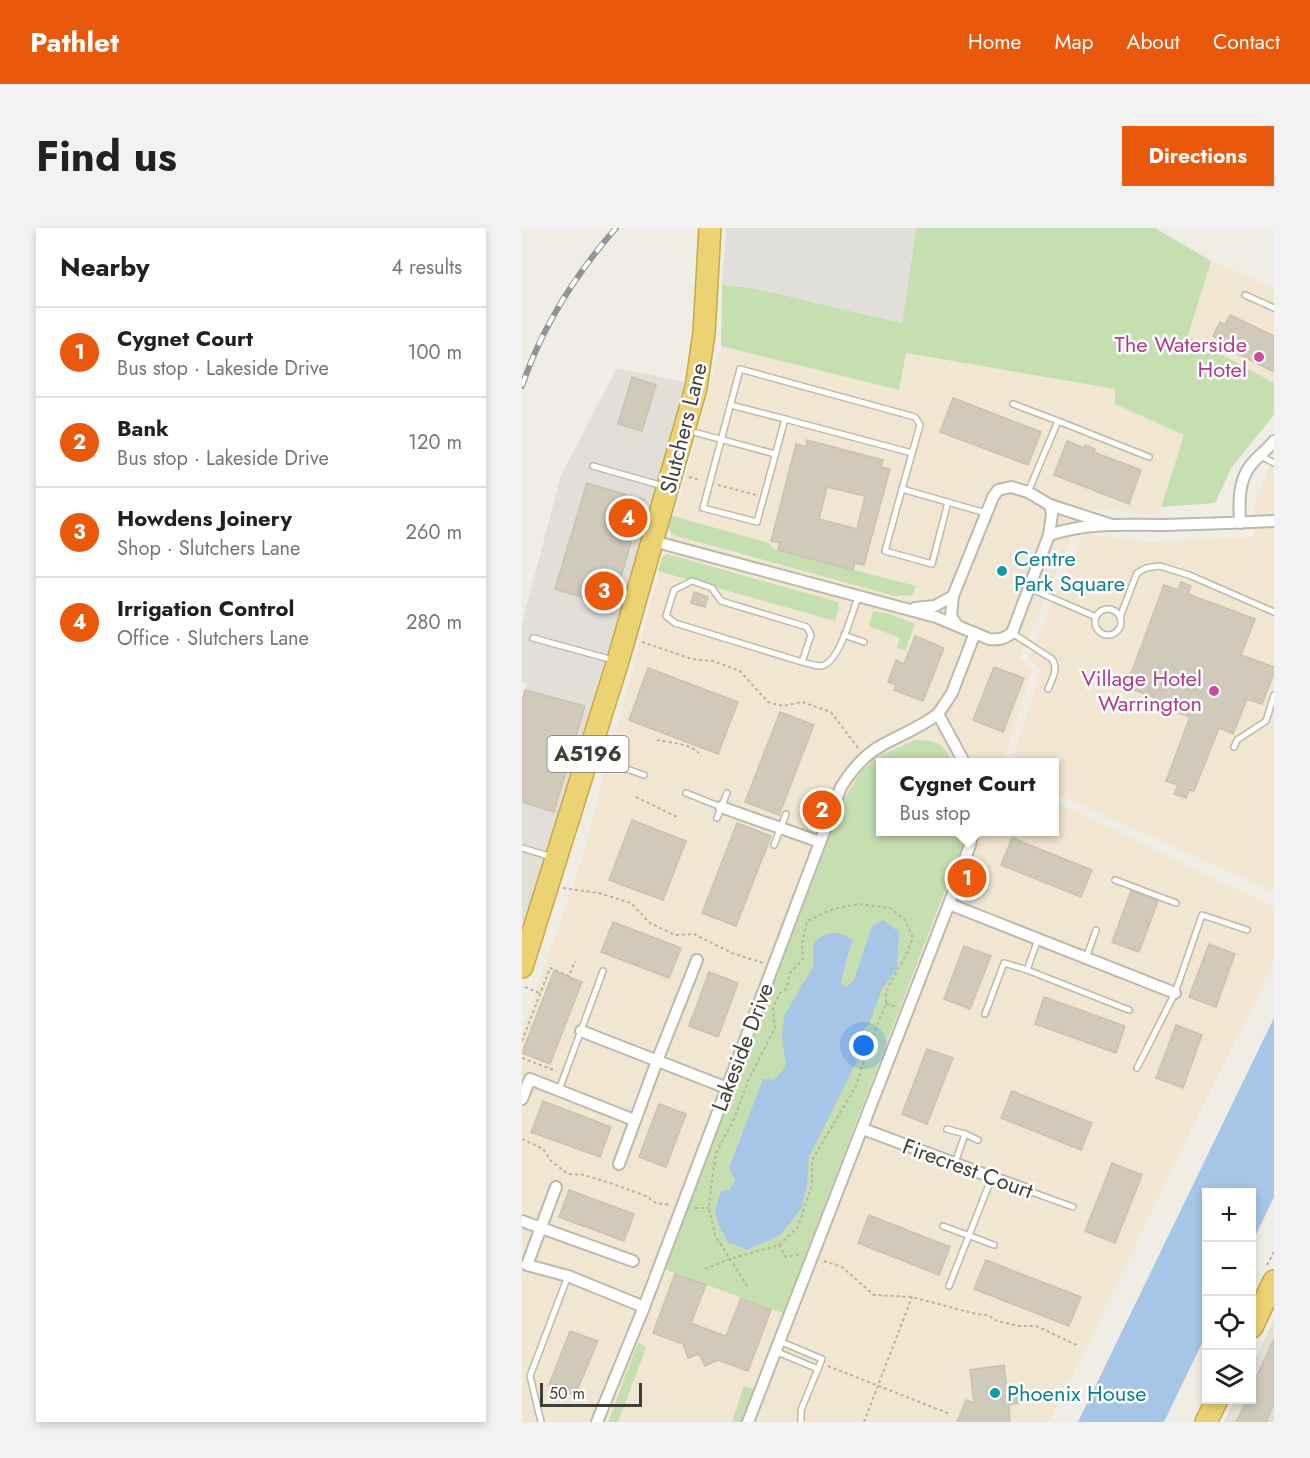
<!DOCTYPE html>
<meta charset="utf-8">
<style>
body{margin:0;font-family:Jost,sans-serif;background:#f2f2f2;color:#202124}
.controls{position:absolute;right:18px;bottom:18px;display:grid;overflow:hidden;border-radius:0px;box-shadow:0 3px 9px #0003}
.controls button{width:54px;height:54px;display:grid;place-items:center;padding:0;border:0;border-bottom:2px solid #e0e0e0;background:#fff;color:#202124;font:30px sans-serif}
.scale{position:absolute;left:18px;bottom:15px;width:102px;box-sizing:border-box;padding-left:6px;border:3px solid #413e35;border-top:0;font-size:16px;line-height:21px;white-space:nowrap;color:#413e35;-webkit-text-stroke:4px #fff;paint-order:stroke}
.you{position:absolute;left:342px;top:818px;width:21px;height:21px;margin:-15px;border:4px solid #fff;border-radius:50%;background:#1a73e8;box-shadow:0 0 0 9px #1a73e833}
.badge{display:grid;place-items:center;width:39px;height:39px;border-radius:50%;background:#ea580c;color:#fff;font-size:20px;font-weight:700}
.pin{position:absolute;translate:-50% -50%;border:3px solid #fff;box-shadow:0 2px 6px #0006}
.popup{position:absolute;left:354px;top:530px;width:183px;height:78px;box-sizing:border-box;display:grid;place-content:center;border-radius:0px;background:#fff;filter:drop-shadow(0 2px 4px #0005);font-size:20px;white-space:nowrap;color:#757577}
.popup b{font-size:22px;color:#202124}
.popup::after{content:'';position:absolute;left:50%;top:100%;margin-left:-12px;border:12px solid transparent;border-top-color:#fff}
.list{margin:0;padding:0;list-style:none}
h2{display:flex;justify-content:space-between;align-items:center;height:78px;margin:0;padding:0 24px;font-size:26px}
h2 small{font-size:20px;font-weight:400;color:#757577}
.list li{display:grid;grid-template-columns:39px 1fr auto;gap:18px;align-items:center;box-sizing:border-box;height:90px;padding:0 24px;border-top:2px solid #e0e0e0}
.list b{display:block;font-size:22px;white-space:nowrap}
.list p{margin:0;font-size:20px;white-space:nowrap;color:#757577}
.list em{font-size:20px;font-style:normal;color:#757577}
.icon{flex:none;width:33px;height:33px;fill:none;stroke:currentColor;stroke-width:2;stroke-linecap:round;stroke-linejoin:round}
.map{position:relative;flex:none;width:752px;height:1194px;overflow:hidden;border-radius:0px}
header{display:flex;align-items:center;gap:36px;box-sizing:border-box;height:84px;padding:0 30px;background:#ea580c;color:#fff}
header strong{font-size:28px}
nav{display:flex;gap:33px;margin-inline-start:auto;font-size:21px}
.intro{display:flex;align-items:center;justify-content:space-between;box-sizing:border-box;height:144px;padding:0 36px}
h1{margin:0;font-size:42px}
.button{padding:15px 27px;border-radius:0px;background:#ea580c;color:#fff;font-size:21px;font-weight:700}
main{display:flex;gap:36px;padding:0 36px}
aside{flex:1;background:#fff;border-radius:0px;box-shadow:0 3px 9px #0003}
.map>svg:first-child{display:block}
</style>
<header>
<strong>Pathlet</strong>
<nav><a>Home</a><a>Map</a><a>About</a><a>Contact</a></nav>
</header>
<div class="intro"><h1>Find us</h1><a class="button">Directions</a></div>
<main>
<aside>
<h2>Nearby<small>4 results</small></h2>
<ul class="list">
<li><span class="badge">1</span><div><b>Cygnet Court</b><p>Bus stop · Lakeside Drive</p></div><em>100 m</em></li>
<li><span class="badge">2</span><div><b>Bank</b><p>Bus stop · Lakeside Drive</p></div><em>120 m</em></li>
<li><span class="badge">3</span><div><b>Howdens Joinery</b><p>Shop · Slutchers Lane</p></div><em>260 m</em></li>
<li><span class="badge">4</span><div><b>Irrigation Control</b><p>Office · Slutchers Lane</p></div><em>280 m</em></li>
</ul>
</aside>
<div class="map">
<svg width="752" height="1194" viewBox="0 0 752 1194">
<rect width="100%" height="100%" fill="#f0eee4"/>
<!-- residential -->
<path fill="#e3e0d3" d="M752,1091V1194H702L713,1172H730V1138Z"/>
<!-- commercial -->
<g fill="#f0e6d1">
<path d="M689,33L752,60V155L666,108Z"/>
<path d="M199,118L377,161L383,125L593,161V176L662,207L636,287L562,280L498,430L510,442L481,534H358V604H532V573L752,679V733L527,1194H0V801L56,643Z"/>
<path d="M752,226V664L532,565V534H489L519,442L506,429L561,305L623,314L732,309V277Z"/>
</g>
<!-- industrial -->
<path fill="#e2dfd9" d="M95,140L164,154L77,464L0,716V472L5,456L0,454V395L39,247Z"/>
<!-- green -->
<g fill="#c5dfb1">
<path d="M394,0H633L689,33L666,108L752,155V187L710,239L693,275L639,279L662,207L593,176V161L384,125L377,162L199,118L200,57L231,60L380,95Z"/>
<path d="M147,287L247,315L252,321L394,358L391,367L373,368L151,307L144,297Z"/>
<path d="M145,326L316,374L317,379L313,393L136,343L140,329Z"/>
<path d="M351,383L365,385L393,396L383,423L375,419L378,410L347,398Z"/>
<path d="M393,512C416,512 420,515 431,534H358V604H443L440,618L261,1085L142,1041L322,572L339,543L358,528Z"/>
<path d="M116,1114L124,1120L96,1194H86Z"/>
<path d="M222,1158L232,1161L220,1194H210Z"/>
</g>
<!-- parking -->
<path fill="#e1dfdc" d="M204,0H394L380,95L231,60L200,57Z"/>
<!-- water -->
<g fill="#a7c5e6">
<path d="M361,692L377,704L375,741L360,761L347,796L334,808L337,829L287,929L285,958L279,981L258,1007L225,1022L206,1014L196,995L193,983L199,963L208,962L213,951L207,940L241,851L252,852L264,838L260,811L262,788L291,739V716C305,701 315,703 331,712L325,729L319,755L324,759L332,752L350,698Z"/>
<path d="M752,790V969L730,1015V964H684V1107L642,1194H556Z"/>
</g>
<!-- building -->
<g fill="#d0cabb" stroke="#c9c2af" stroke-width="1.5" fill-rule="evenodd">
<path d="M708,87L752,108V144L694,115L696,111L691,108L698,94L703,97Z"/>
<path d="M110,149L134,157L120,203L96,196Z"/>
<path d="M431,170L519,204L506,237L418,204Z"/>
<path d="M285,212L361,232L359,239L368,241L342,337L333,335L331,342L256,322L258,315L249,313L274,216L284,219ZM305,259L343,268L335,301L297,291Z"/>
<path d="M545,213L562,220L563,217L573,221L572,224L619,242L607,276L532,247Z"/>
<path d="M65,255L122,272L90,378L33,361Z"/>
<path d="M659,354L669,358L666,366L733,391L719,427L752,439V445L740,476L725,471L711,506L697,500L672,563L667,562L664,570L652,566L656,557L644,553L668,489L633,477L636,471L604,459L642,357L656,362Z"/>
<path d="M172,364L186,369L183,379L169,375Z"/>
<path d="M393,408L422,420L401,473L372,462L374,457L366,454L374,432L382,436Z"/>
<path d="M472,439L502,450L481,504L451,492Z"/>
<path d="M126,440L216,474L196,526L107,492Z"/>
<path d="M3,462L63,478L32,584L0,574V473Z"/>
<path d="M258,484L292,497L257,587L223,574Z"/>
<path d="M110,592L164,613L141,672L87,652Z"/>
<path d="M215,595L249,608L214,698L180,685Z"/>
<path d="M490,610L570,642L559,669L479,637Z"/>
<path d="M609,663L636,673L617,724L590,714Z"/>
<path d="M91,694L159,720L147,750L79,724Z"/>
<path d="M687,716L713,726L694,779L667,769Z"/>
<path d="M442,718L469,728L448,781L422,771Z"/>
<path d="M32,743L60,754L28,836L0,825Z"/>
<path d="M187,744L216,755L196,809L167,798Z"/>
<path d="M522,769L603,798L594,825L513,796Z"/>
<path d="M654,797L680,807L661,860L634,850Z"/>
<path d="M405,821L431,830L405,896L380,886Z"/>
<path d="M490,863L570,895L559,922L479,890Z"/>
<path d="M21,873L89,899L78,929L9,904Z"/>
<path d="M137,876L164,886L144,939L117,929Z"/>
<path d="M590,935L620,947L593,1015L563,1003Z"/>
<path d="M47,962L112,986L102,1013L37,989Z"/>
<path d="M347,987L428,1019L417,1047L336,1015Z"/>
<path d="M464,1032L559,1069L547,1098L452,1061Z"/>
<path d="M153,1046L184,1057L169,1095L204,1108L219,1070L249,1082L226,1143L196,1132L183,1138L177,1126L166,1130L161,1116L131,1105Z"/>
<path d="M48,1103L76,1113L53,1167L27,1157Z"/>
<path d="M752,1111V1176L744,1194H714L725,1172H729V1161Z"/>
<path d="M482,1137L485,1163L494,1161L496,1175L487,1177L488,1194H435L444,1172L452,1175L448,1142Z"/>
</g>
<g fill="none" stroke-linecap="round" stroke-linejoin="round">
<!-- lane casing -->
<g stroke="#bdb9ab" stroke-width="8">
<g id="lane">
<path d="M723,67L752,80"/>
<path d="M491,176L536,193L506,264"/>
<path d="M208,177L263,191"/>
<path d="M536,193L627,229"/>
<path d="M168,203L253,226"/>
<path d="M390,225L263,191L235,294L181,280L218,141L393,189L398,197L380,261L464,285"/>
<path d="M739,228L752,235"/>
<path d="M71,238L141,258"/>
<path d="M380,261L363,323L410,336L426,274"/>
<path d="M507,360L574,389"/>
<circle cx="586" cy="394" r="13"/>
<path d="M598,389L615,345L624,340L638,338L667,347L752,384"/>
<path d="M490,405L530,431C537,441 530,451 526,461"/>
<path d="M322,407L342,414"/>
<path d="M11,410L91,432"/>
<path d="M280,434L289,407L285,399L199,373L190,360L170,353L152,362L144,388L153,395L280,434C286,435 293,438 299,438C317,436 330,385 336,369"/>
<path d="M712,519L715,512L744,493L752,467"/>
<path d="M70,529L122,547"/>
<path d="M164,565L199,579"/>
<path d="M195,590L205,565"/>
<path d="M252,617L264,586"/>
<path d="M0,620L30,629"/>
<path d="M593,652L654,675"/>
<path d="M516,711L505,742L607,782"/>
<path d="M564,730L574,702"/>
<path d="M463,786L482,735L505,742"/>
<path d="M615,840L653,765L680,687L725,702"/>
<path d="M37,862L81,743"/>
<path d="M425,901L443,906L433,935"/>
<path d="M443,906L456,912"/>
<path d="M507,963L551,979"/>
<path d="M421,998L472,1017"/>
<path d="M427,1058L470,949"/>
<path d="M257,1113L300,1131L279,1182V1194"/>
<path d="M253,1123L296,1141"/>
<path d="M19,1194L8,1148L46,1048"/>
</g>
</g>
<!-- street casing -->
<g stroke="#bdb9ab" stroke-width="14">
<g id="street">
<path d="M718,295C717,276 716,254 728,238C735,229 745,222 752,213"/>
<path d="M527,307C566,294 601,297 641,297C678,296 715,295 752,293"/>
<path d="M131,313L414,389L467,411C477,412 482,411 490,405L527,307L530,286L528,277"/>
<path d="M393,380L413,378L431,368"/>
<path d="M434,396L429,388L431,368L471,269L476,262L489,259L506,264L528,277L590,297"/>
<path d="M442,534L416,486L430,465L453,405"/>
<path d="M199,579L298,614"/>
<path d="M427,676L653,765"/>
<path d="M59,803L205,860"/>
<path d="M0,871L8,851L112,892"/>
<path d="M341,901L507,963"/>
<path d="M97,936L135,833L175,732"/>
<path d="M34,959L5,1037L46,1048L122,1079"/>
<path d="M0,993L111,1033"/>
<path d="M75,1194L122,1079L319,559C330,541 343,526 362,516C380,506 399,499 416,486"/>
<path d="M226,1194L427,676L448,617L451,604"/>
</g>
</g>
<!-- highway casing -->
<g stroke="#c9a845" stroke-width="24">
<g id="highway">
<path d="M0,739L96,433L174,160L182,105L188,0"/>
<path d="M730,1099L752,1053"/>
<path d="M684,1194L695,1172"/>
</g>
</g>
<!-- path -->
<g stroke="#bab39b" stroke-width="2" stroke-dasharray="3 3" stroke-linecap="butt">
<path d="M167,249L179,252"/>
<path d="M196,257L234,267"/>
<path d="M120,414L170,431L191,433L218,443L246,474L261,478L280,474L309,484L336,520"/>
<path d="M135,512C149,515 171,515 179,528"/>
<path d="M114,569L155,589"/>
<path d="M41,660L77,665L109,675L128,695L153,707L172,706L210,725L241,735"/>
<path d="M3,759L17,765"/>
<path d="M364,776L375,779"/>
<path d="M0,813L28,740L47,748L53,733"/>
<path d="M0,830L34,843"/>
<path d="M0,911L21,921L29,933L46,946L62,947L91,956L124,968L134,975L149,977"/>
<path d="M173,980H187"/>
<path d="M257,1017L264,1029L279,1026"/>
<path d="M302,1033L320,1039L352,1067L390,1069L454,1086L466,1087L475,1093L497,1098H514L555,1117"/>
<path d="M745,1037L752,1024"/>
<path d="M183,1041L208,1031L257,1017L276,999L290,957V932L334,858L349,812L364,776V763L384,727L391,710L383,692L368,680L337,676L311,681L285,693L280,715L281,731L268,745L264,761L257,766L251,781L253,800L226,853L212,891L194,925L189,959L187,980L193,1007L225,1058"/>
<path d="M306,1138L428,1186"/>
<path d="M342,1194L390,1069"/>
</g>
<!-- lane -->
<use href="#lane" stroke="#fff" stroke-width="5"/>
<!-- street -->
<use href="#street" stroke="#fff" stroke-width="10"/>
<!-- highway -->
<use href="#highway" stroke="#ebd273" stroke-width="21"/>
<!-- rail casing -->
<g stroke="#939393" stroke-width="6">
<path id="rail" d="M0,158C20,99 53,47 94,0"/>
</g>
<!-- rail -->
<use href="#rail" stroke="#fff" stroke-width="4" stroke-dasharray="11" stroke-linecap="butt"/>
</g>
<!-- markers -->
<g fill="#d1479c" stroke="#fff" stroke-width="2">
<circle cx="737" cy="129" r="6"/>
<circle cx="692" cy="463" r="6"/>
</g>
<g fill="#0f9aa8" stroke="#fff" stroke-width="2">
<circle cx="480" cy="343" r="6"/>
<circle cx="473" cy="1165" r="6"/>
</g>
<g text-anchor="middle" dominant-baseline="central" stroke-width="5" stroke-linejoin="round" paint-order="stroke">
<!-- shield labels -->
<rect fill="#fff" stroke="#7a7872" stroke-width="1.5" x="25.5" y="508" width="81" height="36" rx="4.5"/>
<g font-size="21" font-weight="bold" fill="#413e35">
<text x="66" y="526">A5196</text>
</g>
<!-- hotel labels -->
<g font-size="22" fill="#b23c85" stroke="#fff" text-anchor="end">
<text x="725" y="116">The Waterside<tspan x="725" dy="25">Hotel</tspan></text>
<text x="680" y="450">Village Hotel<tspan x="680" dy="25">Warrington</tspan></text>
</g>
<!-- street labels -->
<g font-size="22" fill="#413e35" stroke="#fff">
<text transform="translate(161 200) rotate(-76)">Slutchers Lane</text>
<text transform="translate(220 819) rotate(-69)">Lakeside Drive</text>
<text transform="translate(446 940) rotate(20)">Firecrest Court</text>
</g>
<!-- culture labels -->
<g font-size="22" fill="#0d838f" stroke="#fff" text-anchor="start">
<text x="492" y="330">Centre<tspan x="492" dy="25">Park Square</tspan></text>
<text x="485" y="1165">Phoenix House</text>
</g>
</g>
</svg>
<div class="controls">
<button>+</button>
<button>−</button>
<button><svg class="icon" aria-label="locate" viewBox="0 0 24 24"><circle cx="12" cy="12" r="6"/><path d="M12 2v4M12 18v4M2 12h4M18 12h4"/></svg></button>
<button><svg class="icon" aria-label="layers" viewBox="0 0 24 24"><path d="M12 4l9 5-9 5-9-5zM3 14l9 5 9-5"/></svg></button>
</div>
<div class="scale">50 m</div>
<div class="you"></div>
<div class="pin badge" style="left:445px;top:650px">1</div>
<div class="popup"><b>Cygnet Court</b>Bus stop</div>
<div class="pin badge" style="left:300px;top:582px">2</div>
<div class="pin badge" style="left:82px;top:363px">3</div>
<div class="pin badge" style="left:106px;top:290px">4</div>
</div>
</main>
